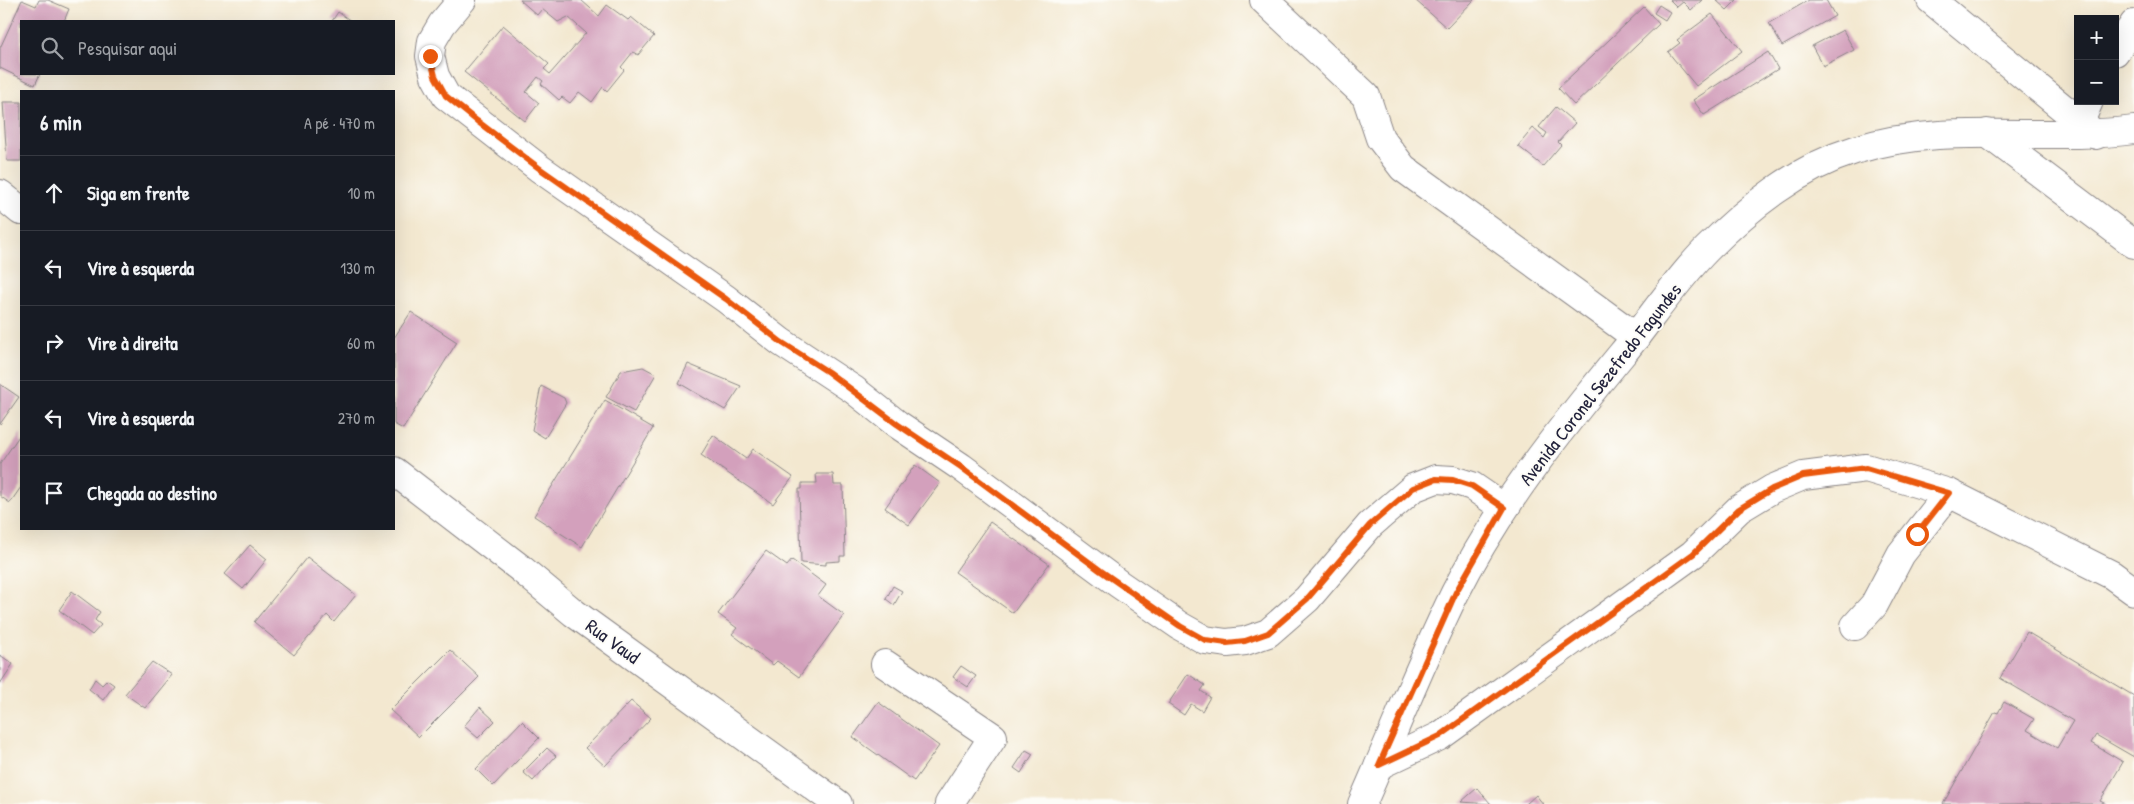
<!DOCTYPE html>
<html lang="pt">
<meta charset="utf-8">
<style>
body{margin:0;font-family:"Patrick Hand",sans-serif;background:#20242c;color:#f1f3f6}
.controls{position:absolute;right:15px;top:15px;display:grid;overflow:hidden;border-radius:0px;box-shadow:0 5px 20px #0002}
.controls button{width:45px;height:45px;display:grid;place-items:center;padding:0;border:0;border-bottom:1px solid #363941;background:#171b24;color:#f1f3f6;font:25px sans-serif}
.stop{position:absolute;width:15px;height:15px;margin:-11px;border:4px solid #ea580c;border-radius:50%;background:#fff}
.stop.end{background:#ea580c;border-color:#fff;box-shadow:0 1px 5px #0008}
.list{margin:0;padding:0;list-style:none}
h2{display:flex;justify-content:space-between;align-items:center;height:65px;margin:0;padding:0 20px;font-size:21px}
h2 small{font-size:16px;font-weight:400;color:#9ea1a6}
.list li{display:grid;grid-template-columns:32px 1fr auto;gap:15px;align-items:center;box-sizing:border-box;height:75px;padding:0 20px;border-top:1px solid #363941}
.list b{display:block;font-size:19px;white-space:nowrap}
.list em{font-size:16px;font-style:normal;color:#9ea1a6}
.icon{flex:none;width:28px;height:28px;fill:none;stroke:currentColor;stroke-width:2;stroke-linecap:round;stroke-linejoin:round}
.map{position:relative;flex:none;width:2134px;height:804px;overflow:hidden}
.search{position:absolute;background:#171b24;box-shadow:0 5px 20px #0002;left:20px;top:20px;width:375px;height:55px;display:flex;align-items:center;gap:12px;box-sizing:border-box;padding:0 18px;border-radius:0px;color:#9ea1a6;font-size:19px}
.panel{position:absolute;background:#171b24;box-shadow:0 5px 20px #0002;left:20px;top:90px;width:375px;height:440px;border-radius:0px}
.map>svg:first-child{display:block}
</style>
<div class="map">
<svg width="2134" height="804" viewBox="0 0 2134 804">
<rect width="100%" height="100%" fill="#fdfcf7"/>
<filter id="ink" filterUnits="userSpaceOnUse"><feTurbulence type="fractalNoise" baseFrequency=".02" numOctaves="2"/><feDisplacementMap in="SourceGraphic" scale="10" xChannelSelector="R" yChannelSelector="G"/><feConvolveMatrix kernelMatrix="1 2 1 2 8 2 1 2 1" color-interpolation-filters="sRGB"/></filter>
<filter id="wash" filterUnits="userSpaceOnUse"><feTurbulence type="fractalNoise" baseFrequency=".0096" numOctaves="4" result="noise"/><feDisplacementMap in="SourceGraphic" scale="20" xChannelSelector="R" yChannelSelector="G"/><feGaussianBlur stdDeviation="1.12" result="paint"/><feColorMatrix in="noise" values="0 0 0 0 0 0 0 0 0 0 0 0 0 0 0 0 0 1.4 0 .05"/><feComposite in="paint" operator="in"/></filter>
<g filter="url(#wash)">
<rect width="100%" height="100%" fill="#f3e8d0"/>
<g id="blocks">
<!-- building -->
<g fill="#d3a0bc">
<path d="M22,0L36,6L39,0H48L69,9L64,21H21V74H40L35,85L0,68V48Z"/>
<path d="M520,0H581L599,16L607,5L628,20L631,17L654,36L638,55L633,52L621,67L624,70L607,91L603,87L592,102L579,92L570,103L562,97L559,100L541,84L543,81L538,77L526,92L539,103L525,121L464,72L503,25L549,64L544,69L550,74L586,33L568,17L558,22L542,9L537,15Z"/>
<path d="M1415,0H1474L1447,28Z"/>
<path d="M1670,0H1702L1691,10L1683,2L1677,7Z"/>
<path d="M1716,0H1737L1727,10Z"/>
<path d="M1809,0H1826L1835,16L1782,46L1769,23Z"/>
<path d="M1659,5L1670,12L1665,20L1654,13Z"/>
<path d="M1644,7L1659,24L1574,105L1558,88Z"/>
<path d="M338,12L351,21H332Z"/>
<path d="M1712,14L1742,51L1696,86L1668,52L1680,43L1677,40Z"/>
<path d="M1843,30L1854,50L1823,66L1812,46Z"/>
<path d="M1768,52L1778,69L1704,115L1693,100Z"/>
<path d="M3,102H21V161H7Z"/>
<path d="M1556,107L1575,123L1558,142L1561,145L1543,166L1518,146L1533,128L1544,138L1547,133L1539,127Z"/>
<path d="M411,312L457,342L403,429L394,424V338Z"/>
<path d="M688,364L741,386L725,410L679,383Z"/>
<path d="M643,367L656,374L634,412L606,397L621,371Z"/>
<path d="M0,384L19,397L0,424Z"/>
<path d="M541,386L564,398L566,403L545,438L532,430Z"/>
<path d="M605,400L653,428L582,547L534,516Z"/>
<path d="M21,433V487L10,503L0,496V464Z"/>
<path d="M713,435L746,459L753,449L793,477L773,504L701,455Z"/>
<path d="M915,465L940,483L909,525L885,508Z"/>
<path d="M816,474H833L834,485H843L845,556H840V561L826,562V565L801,563L799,489H802V483H817Z"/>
<path d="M990,522L1049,564L1013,613L955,572Z"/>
<path d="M250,545L267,559L243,589L225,574Z"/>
<path d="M766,551L787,566L792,560L826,585L818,596L844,615L799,677L777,661L773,665L732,634L737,628L718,614Z"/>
<path d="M307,557L356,595L334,622L327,615L294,655L254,622Z"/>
<path d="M893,586L902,591L894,605L886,599Z"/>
<path d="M72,591L100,612L95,620L101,625L92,635L59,610Z"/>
<path d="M2027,632L2134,696V757L2096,735L2091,743L2123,762L2100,801L2106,804H1943L1995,712L1998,713L2004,702L2034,719L2027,730L2057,748L2073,721L2000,678Z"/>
<path d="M450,650L479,677L419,737L390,710Z"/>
<path d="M0,655L13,664L0,684Z"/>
<path d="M152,662L172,675L145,708L125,694Z"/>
<path d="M961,666L976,676L968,687L953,677Z"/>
<path d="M1188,674L1205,685L1201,691L1210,697L1202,711L1191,704L1184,715L1168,704Z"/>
<path d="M95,679L102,685L107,680L114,685L103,700L89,689Z"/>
<path d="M631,701L651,718L605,766L585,748Z"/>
<path d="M878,702L939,746L914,781L853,737Z"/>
<path d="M480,707L495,721L478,738L464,726Z"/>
<path d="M522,721L539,738L493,786L476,769Z"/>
<path d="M547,748L556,756L533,781L523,772Z"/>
<path d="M1026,750L1033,754L1021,773L1014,768Z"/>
<path d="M1477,788L1491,804L1461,802Z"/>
<path d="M1536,795L1543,804H1526Z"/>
</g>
</g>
</g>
<g filter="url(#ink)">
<use href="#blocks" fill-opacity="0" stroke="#8a8586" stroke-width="1"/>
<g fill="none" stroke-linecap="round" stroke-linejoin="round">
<!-- minor casing -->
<g stroke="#8a8586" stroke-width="30">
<g id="minor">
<path d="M462,0L442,24L432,41L430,56L435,76L446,96L539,168L726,299L781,342L854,390L897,424L961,467L1119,584L1180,626L1205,640L1227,643L1245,641L1268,633L1307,599L1370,525L1413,488L1436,479L1453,480L1472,486L1504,508"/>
<path d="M1264,0L1366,96L1380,138L1403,168L1636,337"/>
<path d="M1931,0L2096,135"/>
<path d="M2115,52L2134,24"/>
<path d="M2080,122L2089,101"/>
<path d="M1987,133L2134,244"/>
<path d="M0,194L21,211"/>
<path d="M394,471L520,568L574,613L838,804"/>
<path d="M1855,626L1874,605L1901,554L1949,493"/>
<path d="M885,664L993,737L949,804"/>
<path d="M1379,765L1440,736L1693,554L1739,509L1772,489L1803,476L1866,468L1949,493L2112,575L2134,591"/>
</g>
</g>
<!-- major casing -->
<g stroke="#8a8586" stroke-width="30">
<path id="major" d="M1362,804C1393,734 1421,662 1455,593C1499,506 1560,429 1622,354C1649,321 1677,279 1707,249C1749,207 1797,168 1855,150C1945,121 2042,142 2134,130"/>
</g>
<!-- minor -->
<use href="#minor" stroke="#fff" stroke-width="28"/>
<!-- major -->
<use href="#major" stroke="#fff" stroke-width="28"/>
</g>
</g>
<g fill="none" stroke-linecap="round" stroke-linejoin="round" filter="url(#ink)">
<!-- route -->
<path stroke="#ea580c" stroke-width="6" d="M430,56L435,76L446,96L477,121L539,168L726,299L781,342L828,372L897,424L961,467L1101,571L1180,626L1205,640L1227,643L1245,641L1268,633L1307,599L1370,525L1413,488L1436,479L1453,480L1472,486L1504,508L1456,592L1379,765L1440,736L1693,554L1739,509L1772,489L1803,476L1866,468L1949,493L1917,534"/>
</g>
<g text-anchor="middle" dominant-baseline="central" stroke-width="4" stroke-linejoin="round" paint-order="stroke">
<!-- street labels -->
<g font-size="19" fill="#22223b" stroke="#fdfcf7">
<text transform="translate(1600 384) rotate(-52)">Avenida Coronel Sezefredo Fagundes</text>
<text transform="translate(613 641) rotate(36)">Rua Vaud</text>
</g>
</g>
</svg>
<div class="controls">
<button>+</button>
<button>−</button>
</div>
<div class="stop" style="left:1917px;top:534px"></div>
<div class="stop end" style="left:430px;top:56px"></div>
<div class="search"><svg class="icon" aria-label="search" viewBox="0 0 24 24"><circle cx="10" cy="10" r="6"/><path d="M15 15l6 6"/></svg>Pesquisar aqui</div>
<section class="panel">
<h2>6 min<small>A pé · 470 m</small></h2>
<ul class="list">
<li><svg class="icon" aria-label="ahead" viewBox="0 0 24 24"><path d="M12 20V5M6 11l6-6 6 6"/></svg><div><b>Siga em frente</b></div><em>10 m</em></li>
<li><svg class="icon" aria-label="left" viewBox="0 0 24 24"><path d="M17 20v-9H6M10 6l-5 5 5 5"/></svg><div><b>Vire à esquerda</b></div><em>130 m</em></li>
<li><svg class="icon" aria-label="right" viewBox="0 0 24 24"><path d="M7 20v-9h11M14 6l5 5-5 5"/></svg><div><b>Vire à direita</b></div><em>60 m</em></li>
<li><svg class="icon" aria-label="left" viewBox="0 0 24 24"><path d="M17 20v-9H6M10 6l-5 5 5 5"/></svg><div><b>Vire à esquerda</b></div><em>270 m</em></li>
<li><svg class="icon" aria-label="arrive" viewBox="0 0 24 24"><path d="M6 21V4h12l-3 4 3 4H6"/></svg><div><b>Chegada ao destino</b></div></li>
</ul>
</section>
</div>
